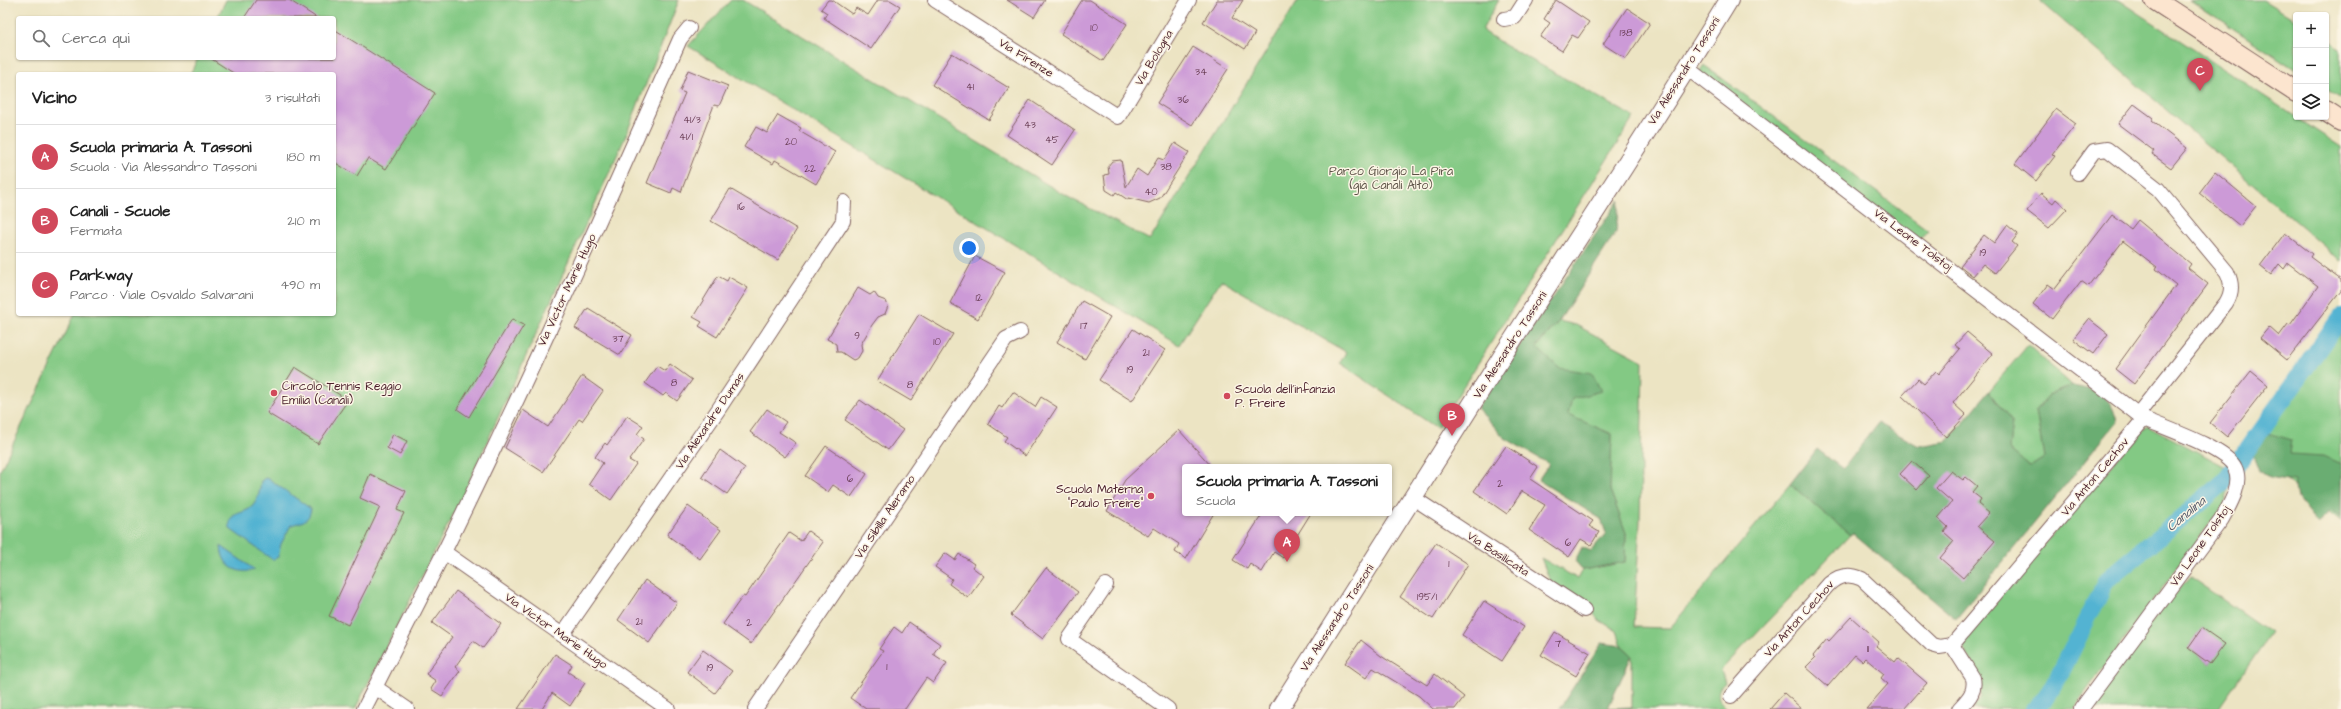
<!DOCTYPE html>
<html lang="it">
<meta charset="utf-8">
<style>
body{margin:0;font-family:"Architects Daughter",sans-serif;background:#f6f6f6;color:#222}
.controls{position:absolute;right:12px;top:12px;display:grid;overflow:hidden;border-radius:4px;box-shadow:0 1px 3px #0004}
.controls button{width:36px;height:36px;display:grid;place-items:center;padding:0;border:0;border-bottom:1px solid #e0e0e0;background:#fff;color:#222;font:20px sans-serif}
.you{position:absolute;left:969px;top:248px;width:14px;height:14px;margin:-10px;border:3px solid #fff;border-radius:50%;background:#1a73e8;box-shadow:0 0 0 6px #1a73e833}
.badge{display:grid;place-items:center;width:26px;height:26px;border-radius:50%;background:#d1495b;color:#fff;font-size:13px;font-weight:700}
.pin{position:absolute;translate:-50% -33px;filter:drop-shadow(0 1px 2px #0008)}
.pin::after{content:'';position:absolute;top:21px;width:14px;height:12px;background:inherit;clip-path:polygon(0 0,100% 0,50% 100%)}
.popup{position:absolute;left:1182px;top:464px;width:210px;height:52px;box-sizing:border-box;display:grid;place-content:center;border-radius:4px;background:#fff;filter:drop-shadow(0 1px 3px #0005);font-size:13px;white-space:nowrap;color:#767676}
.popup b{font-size:15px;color:#222}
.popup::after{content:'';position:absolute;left:50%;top:100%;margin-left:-8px;border:8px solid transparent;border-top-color:#fff}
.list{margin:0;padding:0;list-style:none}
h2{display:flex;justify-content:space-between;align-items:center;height:52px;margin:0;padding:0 16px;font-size:17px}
h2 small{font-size:13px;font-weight:400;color:#767676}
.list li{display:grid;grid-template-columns:26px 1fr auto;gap:12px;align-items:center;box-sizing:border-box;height:64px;padding:0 16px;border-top:1px solid #e0e0e0}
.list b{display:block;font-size:15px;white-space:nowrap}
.list p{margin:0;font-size:13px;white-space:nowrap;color:#767676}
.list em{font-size:13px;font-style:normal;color:#767676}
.icon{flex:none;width:22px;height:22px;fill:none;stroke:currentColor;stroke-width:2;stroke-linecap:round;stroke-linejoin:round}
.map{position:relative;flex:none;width:2341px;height:709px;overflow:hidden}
.search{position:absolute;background:#fff;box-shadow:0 1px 3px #0004;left:16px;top:16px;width:320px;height:44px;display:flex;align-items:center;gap:10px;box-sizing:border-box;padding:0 14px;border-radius:4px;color:#767676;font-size:15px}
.panel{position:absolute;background:#fff;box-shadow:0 1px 3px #0004;left:16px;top:72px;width:320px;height:244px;border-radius:4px}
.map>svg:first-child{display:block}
</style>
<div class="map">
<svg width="2341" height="709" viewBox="0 0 2341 709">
<rect width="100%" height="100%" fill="#fcf5e5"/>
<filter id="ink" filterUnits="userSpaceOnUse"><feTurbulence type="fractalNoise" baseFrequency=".025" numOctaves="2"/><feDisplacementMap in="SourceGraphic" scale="8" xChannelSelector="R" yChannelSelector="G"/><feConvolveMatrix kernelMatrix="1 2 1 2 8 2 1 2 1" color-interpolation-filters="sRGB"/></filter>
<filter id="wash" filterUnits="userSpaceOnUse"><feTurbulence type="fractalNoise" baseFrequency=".012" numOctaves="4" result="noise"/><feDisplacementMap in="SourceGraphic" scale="16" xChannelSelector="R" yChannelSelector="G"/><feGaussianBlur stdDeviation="0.9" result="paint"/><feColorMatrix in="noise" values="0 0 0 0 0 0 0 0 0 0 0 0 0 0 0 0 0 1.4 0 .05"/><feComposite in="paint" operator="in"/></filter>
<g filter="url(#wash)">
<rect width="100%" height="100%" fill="#ece4c3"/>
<!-- green -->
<g fill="#83c984" stroke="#667458" fill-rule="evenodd">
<path d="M226,0H679L624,140L462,497L355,709H0V471L75,314H334V74H190L198,58H334V18H217Z"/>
<path d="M731,0H743L1068,197L1150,240L1298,0H1499L1482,30L1503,44L1634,117L1437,428L1340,363L1346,352L1221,280L1179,345L688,46Z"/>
<path d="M2039,0H2119L2341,147V261Z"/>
<path d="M2190,0H2263L2296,20V70Z"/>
<path d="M2326,39L2341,48V99L2326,89Z"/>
<path d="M1704,65L1928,230L1916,243L1697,75Z"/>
<path d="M1559,321L1576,325L1643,361L1640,521L1634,627L1670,628L1790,484L1850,535L1721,670L1725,683C1715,689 1717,702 1727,709H1632V655L1622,646L1617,631L1599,620L1587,607L1550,581L1541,558L1578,579L1583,570L1625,562L1626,533L1610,490L1612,434L1567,415L1572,399L1559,368L1536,348Z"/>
<path d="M2341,327V522L2253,454Z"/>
<path d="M2028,345L2073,386L2048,395L2036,411L2044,458L2030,467L2009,449L2012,422L1989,391Z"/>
<path d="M2147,425L2226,467L2230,483L2225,503L2073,709H1971L1981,698L1980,677L1960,642Z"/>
<path d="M2190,577L2271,633L2218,709H2087L2137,639ZM2202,628L2224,644L2210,664L2188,648Z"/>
</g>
<!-- forest -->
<g fill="#6aad72" stroke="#5a664e">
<path d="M1619,200L1616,232L1559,321L1536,347L1559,368L1592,373L1601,391L1572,399L1568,415L1612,434L1610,490L1626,533L1625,562L1583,570L1575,561L1582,547L1591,551L1606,533L1601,519L1538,480L1549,464L1505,438L1477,408Z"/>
<path d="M2073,386C2098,391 2111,394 2117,422L1956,619L1853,533L1850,535L1790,484L1817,449L1843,469L1878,423L1919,446L1948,441L1989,391L2012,422L2009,449L2030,467L2044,458L2036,411L2048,395Z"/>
<path d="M2267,433L2292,440L2290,454L2323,456L2341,464V517L2331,511L2317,523L2298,499L2295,481C2272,477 2259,481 2253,454Z"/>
<path d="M1602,643L1622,646L1632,655L1608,708L1631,707L1632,709H1559Z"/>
</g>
<!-- water -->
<g fill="#53b3d2" stroke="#4e697e">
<path d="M265,478L269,479L311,509C309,522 301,522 291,525L281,544L278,557L273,560L230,529C228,515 235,515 245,511C257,507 260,492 261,481Z"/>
<path d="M221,546L255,570C236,575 222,566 221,546Z"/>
</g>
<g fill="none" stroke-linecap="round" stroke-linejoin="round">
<!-- canal -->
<path stroke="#53b3d2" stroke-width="18" d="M2034,709L2046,698L2064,666L2106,581L2224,482L2341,317"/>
</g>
<g id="blocks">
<!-- building -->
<g fill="#cc9ad7">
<path d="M256,0H289L317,18H244Z"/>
<path d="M828,0H832L852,14L856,8L868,15L878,0H890L900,6L871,49L824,18L827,13L821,9Z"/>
<path d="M1007,0H1045L1034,17Z"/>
<path d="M1082,0H1090L1127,24L1103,61L1061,34Z"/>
<path d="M1217,0H1243L1232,18L1255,33L1245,49L1203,22Z"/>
<path d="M1556,0L1589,22L1578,38L1572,35L1562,51L1540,37L1550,23L1544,19Z"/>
<path d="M1627,8L1650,23L1626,59L1603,44Z"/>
<path d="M334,29L435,93L386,169L368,158L357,176L334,162V74H235L210,58H334Z"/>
<path d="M1193,47L1228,69L1192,125L1157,103Z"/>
<path d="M952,53L1009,88L989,120L932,85Z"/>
<path d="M688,70L728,86L719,106L714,105L681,192L673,188L671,193L647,183L685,93L680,91Z"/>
<path d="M1030,100L1075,130L1052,165L1007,135Z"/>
<path d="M2134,104L2153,118L2152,121L2187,148L2171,168L2152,154L2154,151L2118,124Z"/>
<path d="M2056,109L2076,124L2052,155L2055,156L2036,181L2015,164Z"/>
<path d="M778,115L801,128L799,131L835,152L816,184L775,160L773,164L744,147L756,127L767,133Z"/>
<path d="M1175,143L1189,152L1160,198L1149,203L1128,198V200L1116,192L1114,195L1106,190L1104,175L1109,174L1108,166L1112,161L1121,160L1126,187L1137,169L1147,176L1158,158L1164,160Z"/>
<path d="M2215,172L2256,206L2240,226L2199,193Z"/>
<path d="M730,189L797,229L778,260L711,221Z"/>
<path d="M2041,193L2053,203L2056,199L2067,209L2049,228L2027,211Z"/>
<path d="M2112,215L2131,229L2138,220L2191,264L2188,268L2208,284L2134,384L2115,369L2176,285L2156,269L2157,267L2123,241L2088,286L2081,281L2052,319L2033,304L2048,284L2055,289Z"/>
<path d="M2007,225L2018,234L2012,242L2017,246L1995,273L1983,264L1973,276L1960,266L1984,235L1994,243Z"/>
<path d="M2285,233L2312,254L2310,257L2341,280V291L2287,360L2260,338L2269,327L2279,336L2288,324L2290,325L2318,286L2288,263L2284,269L2279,264L2271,275L2260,266Z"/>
<path d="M975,256L1005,272L978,319L950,303Z"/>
<path d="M718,276L727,281L729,277L748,288L717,337L699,326L702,322L693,317Z"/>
<path d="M858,288L870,295L874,292L878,298L886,301L888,306L885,314L878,317L872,325L861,344L862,351L858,358L853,360L841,352H837L836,344L827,339Z"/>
<path d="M1082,301L1110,317L1085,359L1057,342Z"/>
<path d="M588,308L632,335L620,355L575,328Z"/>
<path d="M919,314L953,334L911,401L877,381Z"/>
<path d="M512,319L524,325L469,417L457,409Z"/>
<path d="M2089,319L2108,334L2093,354L2073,339Z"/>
<path d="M1133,329L1165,350L1132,401L1099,380Z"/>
<path d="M1967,332L1993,354L1953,403L1966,415L1946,437L1902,396L1918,379L1924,384L1936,371L1939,374L1960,349L1955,345Z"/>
<path d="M670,364L692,380L677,401L666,393L663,396L645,383L657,366L665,371Z"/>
<path d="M295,367L348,400L318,444L267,413Z"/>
<path d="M2251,371L2268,385L2227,437L2210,423Z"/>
<path d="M582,376L603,391L582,421L579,419L543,472L505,448L523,410L548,427Z"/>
<path d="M1013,392L1035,407L1041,397L1057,407L1025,456L1004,441L1007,437L988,424L999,406L1002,408Z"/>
<path d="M860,400L903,430L888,450L845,420Z"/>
<path d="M767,409L786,422L779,432L796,443L785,457L750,432Z"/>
<path d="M627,416L643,426L637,434L644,439L629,460L636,464L611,500L589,484L603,463L595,457L605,443L607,445Z"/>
<path d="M1179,430L1212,467H1185V513H1214L1186,559L1175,552L1179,544L1154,528L1148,536L1107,511L1125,480Z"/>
<path d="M393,434L407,441L400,455L387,448Z"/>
<path d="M826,446L867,474L851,497L833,485L828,492L805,476Z"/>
<path d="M1506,446L1538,467L1530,479L1593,521L1589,526L1599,532L1591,545L1581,539L1569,557L1529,530L1545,505L1522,491L1507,514L1474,491Z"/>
<path d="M720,450L745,468L727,494L702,477Z"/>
<path d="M1912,461L1929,476L1917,490L1900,474Z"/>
<path d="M1951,471L1963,480L1966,477L1977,486L1972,492L1981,499L1978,504L1989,513L1977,526L1995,541L1963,578L1940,558L1954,541L1944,532L1948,527L1938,518L1952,502L1936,488Z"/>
<path d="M370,474L406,491L397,510L404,513L348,625L329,616L380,507L360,498Z"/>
<path d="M688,506L721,530L700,559L667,535Z"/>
<path d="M1263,513H1311L1283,558L1274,552L1262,572L1250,564L1247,569L1233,560Z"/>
<path d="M808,531L823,542L751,644L723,624L743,596L745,597L789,533L801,541Z"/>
<path d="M1436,543L1468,564L1433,619L1400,597Z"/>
<path d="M945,553L955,560L959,554L974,564L972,567L984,576L968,598L949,584L952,579L935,567Z"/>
<path d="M1046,568L1078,592L1043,639L1011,615Z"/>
<path d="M645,580L677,603L649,643L618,620Z"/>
<path d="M456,591L501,624L483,648L473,641L455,667L460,671L442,696L431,689L436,681L426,674L452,637L432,623Z"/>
<path d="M1484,601L1524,627L1502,661L1462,635Z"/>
<path d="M1851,617L1879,642L1876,646L1895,662L1898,658L1927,683L1904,709H1866L1888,684L1881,678L1884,674L1865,658L1862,661L1855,655L1828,686L1806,667L1815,658L1813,656L1827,639L1829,641Z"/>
<path d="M909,622L940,644L933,654L947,663L933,683L926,678L905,709H866L850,698L883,651L879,649L894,627L902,633Z"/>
<path d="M2202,628L2225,644L2210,664L2188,648Z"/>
<path d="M1555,632L1590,653L1576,676L1541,655Z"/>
<path d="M1361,640L1381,656L1427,685L1435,674L1464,697L1455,709H1433L1419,696L1373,668L1366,678L1345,663Z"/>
<path d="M703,650L732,671L715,693L687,672Z"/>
<path d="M555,654L572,665L568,672L585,683L570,706L552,693L542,709H518Z"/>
<path d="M1784,693L1802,709H1770Z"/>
</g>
</g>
</g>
<g filter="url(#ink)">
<use href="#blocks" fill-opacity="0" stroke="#836460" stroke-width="1"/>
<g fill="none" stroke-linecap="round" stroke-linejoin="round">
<!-- minor casing -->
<g stroke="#836460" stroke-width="16">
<g id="minor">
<path d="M935,0L1118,117L1189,0"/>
<path d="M1504,19L1515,17L1526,0"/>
<path d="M1687,68L2144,419C2165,428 2227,449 2235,468C2243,484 2229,506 2222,519L2081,709"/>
<path d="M2078,173L2094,151L2107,149L2158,189L2227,272C2232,283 2233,292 2226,303L2138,414"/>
<path d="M1412,497L1584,610"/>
<path d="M444,552C527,383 604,211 680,39L689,28"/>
<path d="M1106,585L1069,639L1168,709"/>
<path d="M562,635L718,410L843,221L844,202"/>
<path d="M1952,645L1973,678C1976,692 1968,699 1959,709"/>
<path d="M375,687L407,709"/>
<path d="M1731,696L1829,584C1839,575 1849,573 1862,579L1932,645L1939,647L1952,645L2144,419"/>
<path d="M364,709L444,552L668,709"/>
<path d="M755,709L1006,339L1020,332"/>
</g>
</g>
<!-- tertiary casing -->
<g stroke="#836460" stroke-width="20">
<path id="tertiary" d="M1279,709C1352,594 1425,478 1498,363C1575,242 1654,123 1729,0"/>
</g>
<!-- secondary casing -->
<g stroke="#836460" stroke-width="22">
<g id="secondary">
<path d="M2155,0L2296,92"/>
<path d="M2326,111L2341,121"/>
</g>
</g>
<!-- minor -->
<use href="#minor" stroke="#fff" stroke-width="14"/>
<!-- tertiary -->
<use href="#tertiary" stroke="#fff" stroke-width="18"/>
<!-- secondary -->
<use href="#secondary" stroke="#fce5cf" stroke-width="20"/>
</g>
</g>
<!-- markers -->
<g fill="#d1495b" stroke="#fcf5e5" stroke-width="1.5">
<circle cx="274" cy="393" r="4"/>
<circle cx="1227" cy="396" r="4"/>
<circle cx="1151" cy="496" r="4"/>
</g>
<g text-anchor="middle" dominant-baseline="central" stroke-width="3" stroke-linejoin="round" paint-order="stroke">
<!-- number labels -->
<g font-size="10" fill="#6a3e56">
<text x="1094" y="28">10</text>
<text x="1626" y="33">138</text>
<text x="1201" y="72">34</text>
<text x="970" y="87">41</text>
<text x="1183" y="100">36</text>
<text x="692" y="120">41/3</text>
<text x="1030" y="125">43</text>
<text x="686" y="137">41/1</text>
<text x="1052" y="140">45</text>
<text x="791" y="142">20</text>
<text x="1166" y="167">38</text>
<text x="810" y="169">22</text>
<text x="1151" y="192">40</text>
<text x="741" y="207">16</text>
<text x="1983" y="253">19</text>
<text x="979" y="298">12</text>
<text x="1084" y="326">17</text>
<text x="857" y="336">9</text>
<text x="618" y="339">37</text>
<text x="937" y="342">10</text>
<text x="1146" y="353">21</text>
<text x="1130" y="370">19</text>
<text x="674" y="383">8</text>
<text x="910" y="385">8</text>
<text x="850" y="479">6</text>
<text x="1500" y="484">2</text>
<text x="1568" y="543">6</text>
<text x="1449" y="564">1</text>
<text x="1427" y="597">195/1</text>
<text x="639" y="622">21</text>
<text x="749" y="623">2</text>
<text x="1558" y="644">7</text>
<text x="1868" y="649">11</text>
<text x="887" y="667">1</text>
<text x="710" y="668">19</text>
</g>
<!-- street labels -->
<g font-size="12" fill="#4a1f2b" stroke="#fcf5e5">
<text transform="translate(1026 58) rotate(32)">Via Firenze</text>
<text transform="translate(1154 58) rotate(-59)">Via Bologna</text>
<text transform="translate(1684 71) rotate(-58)">Via Alessandro Tassoni</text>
<text transform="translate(1913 240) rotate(37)">Via Leone Tolstoj</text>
<text transform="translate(567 290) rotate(-65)">Via Victor Marie Hugo</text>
<text transform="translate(1510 345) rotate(-57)">Via Alessandro Tassoni</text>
<text transform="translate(710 421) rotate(-56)">Via Alexandre Dumas</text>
<text transform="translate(2095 477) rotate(-50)">Via Anton Cechov</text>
<text transform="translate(885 517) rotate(-56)">Via Sibilla Aleramo</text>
<text transform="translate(2200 546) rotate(-55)">Via Leone Tolstoj</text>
<text transform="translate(1498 554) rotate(33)">Via Basilicata</text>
<text transform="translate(1337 618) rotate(-57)">Via Alessandro Tassoni</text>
<text transform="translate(1799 619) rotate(-48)">Via Anton Cechov</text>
<text transform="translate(556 631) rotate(35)">Via Victor Marie Hugo</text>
</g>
<!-- park labels -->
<g font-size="12" fill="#5b5246" stroke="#fcf5e5">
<text x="1391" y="171">Parco Giorgio La Pira<tspan x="1391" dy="14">(già Canali Alto)</tspan></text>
</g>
<!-- poi labels -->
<g font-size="12" fill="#4a1f2b" stroke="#fcf5e5" text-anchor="start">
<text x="282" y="386">Circolo Tennis Reggio<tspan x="282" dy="14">Emilia (Canali)</tspan></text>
<text x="1235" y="389">Scuola dell'infanzia<tspan x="1235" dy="14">P. Freire</tspan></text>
<text x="1143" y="489" text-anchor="end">Scuola Materna<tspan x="1143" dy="14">"Paulo Freire"</tspan></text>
</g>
<!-- water labels -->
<g font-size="13" font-style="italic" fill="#4d5365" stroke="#fcf5e5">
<text transform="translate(2186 514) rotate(-40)">Canalina</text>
</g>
</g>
</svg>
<div class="controls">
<button>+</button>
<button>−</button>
<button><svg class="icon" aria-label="layers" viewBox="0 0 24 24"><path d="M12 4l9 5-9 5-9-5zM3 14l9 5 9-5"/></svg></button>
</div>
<div class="you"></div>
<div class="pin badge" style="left:1287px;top:562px">A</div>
<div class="popup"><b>Scuola primaria A. Tassoni</b>Scuola</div>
<div class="pin badge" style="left:1452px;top:436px">B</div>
<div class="pin badge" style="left:2200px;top:91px">C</div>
<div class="search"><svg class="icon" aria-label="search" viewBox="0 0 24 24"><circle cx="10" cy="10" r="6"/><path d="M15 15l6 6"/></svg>Cerca qui</div>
<section class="panel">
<h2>Vicino<small>3 risultati</small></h2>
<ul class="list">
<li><span class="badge">A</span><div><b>Scuola primaria A. Tassoni</b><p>Scuola · Via Alessandro Tassoni</p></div><em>180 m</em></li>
<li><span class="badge">B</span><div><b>Canali - Scuole</b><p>Fermata</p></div><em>210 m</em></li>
<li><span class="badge">C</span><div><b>Parkway</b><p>Parco · Viale Osvaldo Salvarani</p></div><em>490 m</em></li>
</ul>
</section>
</div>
